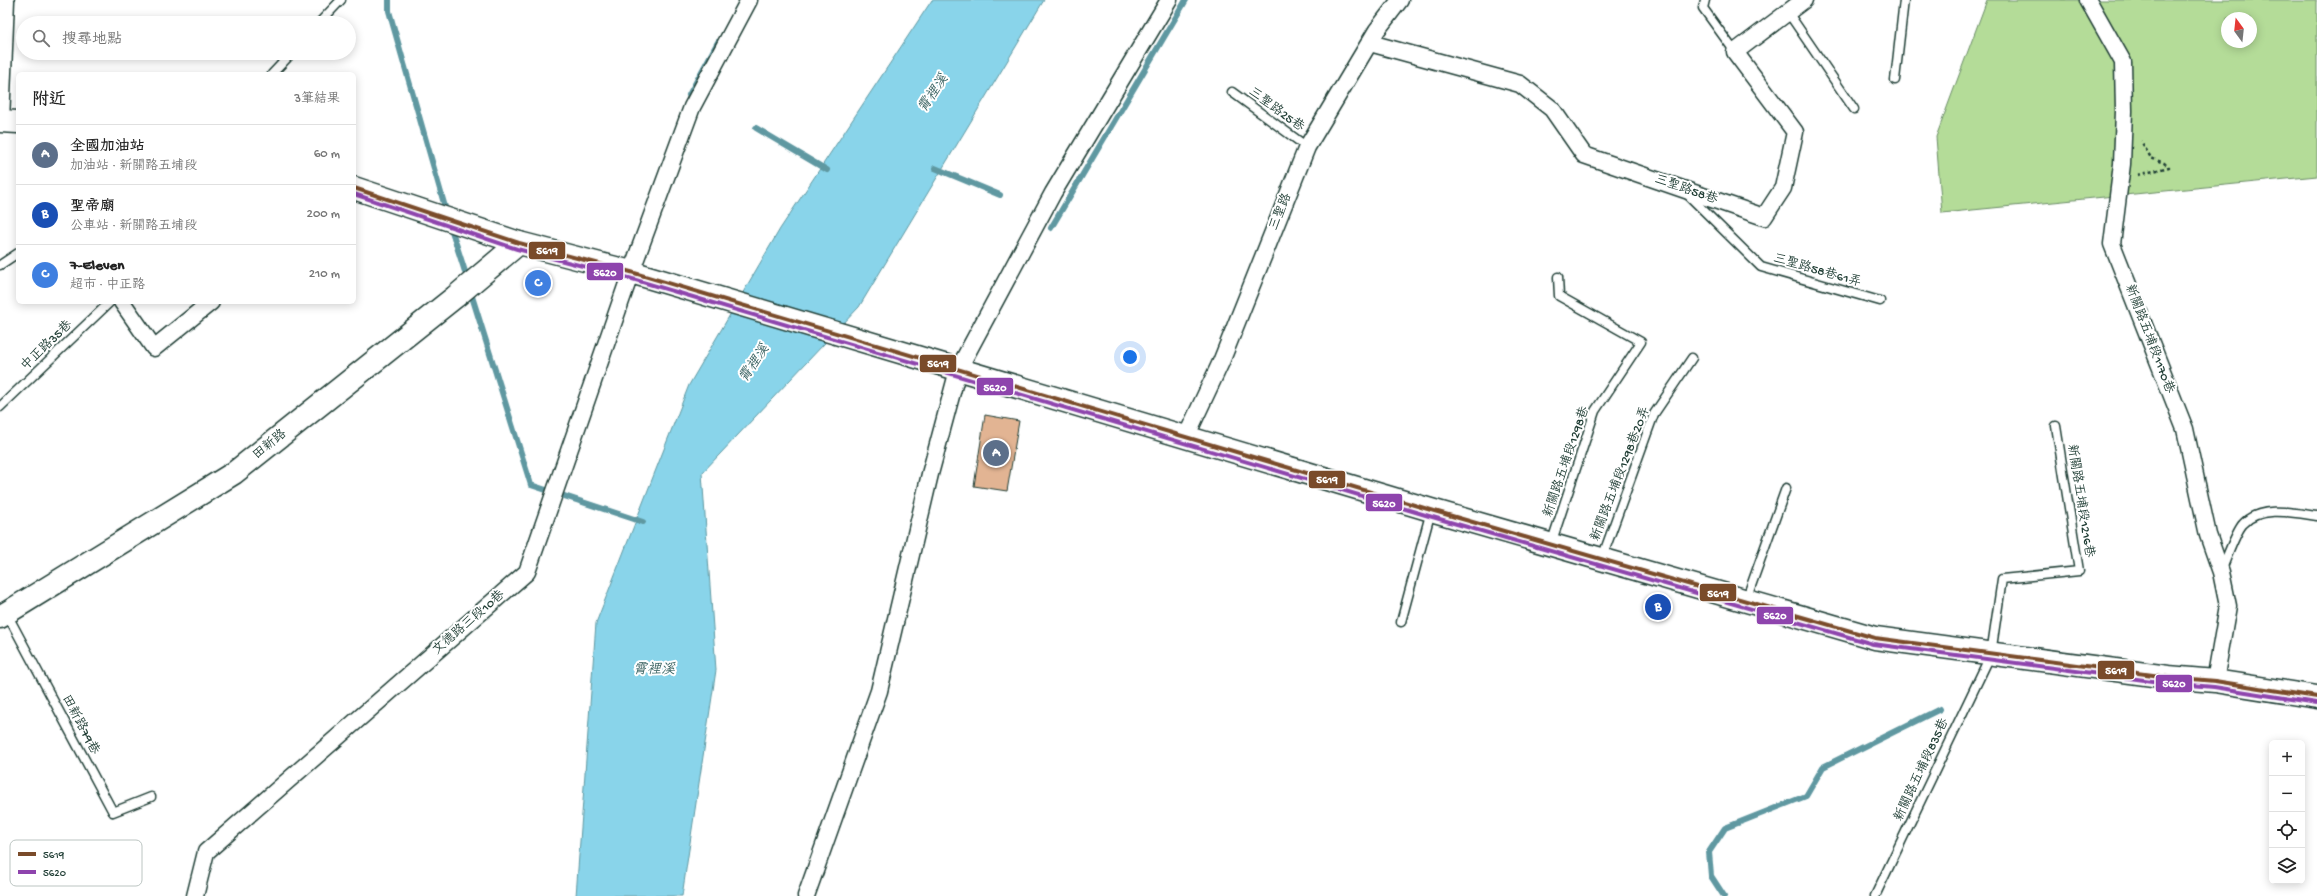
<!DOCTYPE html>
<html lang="zh-TW">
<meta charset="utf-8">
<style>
body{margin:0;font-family:"Gochi Hand","LXGW WenKai TC",sans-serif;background:#f2f2f2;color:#222}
.controls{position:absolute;right:12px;bottom:12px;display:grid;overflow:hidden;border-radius:6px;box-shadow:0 2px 10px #0003}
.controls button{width:36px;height:36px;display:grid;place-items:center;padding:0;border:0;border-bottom:1px solid #e0e0e0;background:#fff;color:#222;font:20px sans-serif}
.compass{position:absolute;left:2221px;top:12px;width:36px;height:36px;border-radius:50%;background:#fff;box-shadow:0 2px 10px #0003;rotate:345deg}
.you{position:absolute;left:1130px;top:357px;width:14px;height:14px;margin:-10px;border:3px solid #fff;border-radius:50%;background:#1a73e8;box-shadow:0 0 0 6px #1a73e833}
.badge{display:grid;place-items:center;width:26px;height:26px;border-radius:50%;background:#1f3d34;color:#fff;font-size:13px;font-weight:700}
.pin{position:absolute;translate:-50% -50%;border:2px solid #fff;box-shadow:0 1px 4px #0006}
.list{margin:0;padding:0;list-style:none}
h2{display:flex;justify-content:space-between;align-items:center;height:52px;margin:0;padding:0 16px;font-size:17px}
h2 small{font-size:13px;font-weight:400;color:#767676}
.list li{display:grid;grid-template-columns:26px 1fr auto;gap:12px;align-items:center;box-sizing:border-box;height:60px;padding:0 16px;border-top:1px solid #e0e0e0}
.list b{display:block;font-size:15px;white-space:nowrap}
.list p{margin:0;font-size:13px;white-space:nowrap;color:#767676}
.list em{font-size:13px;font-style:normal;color:#767676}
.icon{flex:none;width:22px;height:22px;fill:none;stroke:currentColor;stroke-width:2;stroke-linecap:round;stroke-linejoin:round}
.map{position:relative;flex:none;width:2317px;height:896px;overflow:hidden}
.search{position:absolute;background:#fff;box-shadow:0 2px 10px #0003;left:16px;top:16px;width:340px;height:44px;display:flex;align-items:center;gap:10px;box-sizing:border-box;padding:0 14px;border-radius:22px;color:#767676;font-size:15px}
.panel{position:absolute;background:#fff;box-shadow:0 2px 10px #0003;left:16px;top:72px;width:340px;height:232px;border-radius:6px}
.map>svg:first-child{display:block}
</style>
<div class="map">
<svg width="2317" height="896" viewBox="0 0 2317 896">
<rect width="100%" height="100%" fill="#fff"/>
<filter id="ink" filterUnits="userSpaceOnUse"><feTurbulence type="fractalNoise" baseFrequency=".025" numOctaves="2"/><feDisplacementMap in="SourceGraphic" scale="8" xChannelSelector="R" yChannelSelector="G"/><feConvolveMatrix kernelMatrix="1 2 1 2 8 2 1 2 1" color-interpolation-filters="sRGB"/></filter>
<g filter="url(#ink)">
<!-- green -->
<path fill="#b4dc98" stroke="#6a8c66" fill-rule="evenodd" d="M1987,0H2317V176L1942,213L1936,137ZM2227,18H2251V42H2227Z"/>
<!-- water -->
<path fill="#89d4ea" stroke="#5f98a1" d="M932,0H1044L859,307L702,473L716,670L682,896H576L596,623L689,385L780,229Z"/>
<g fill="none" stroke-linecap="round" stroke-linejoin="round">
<!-- stream -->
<g stroke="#5f98a1" stroke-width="6">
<path d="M389,0V11L447,214"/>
<path d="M689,95L718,42"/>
<path d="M756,128L827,170"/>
<path d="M935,168L1000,195"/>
<path d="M450,225L468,281"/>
<path d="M1051,228L1186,0"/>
<path d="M470,290L531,485L643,522"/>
<path d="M1724,896L1711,876L1709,852L1725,828L1806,796L1823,767L1940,709"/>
</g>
</g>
<!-- building -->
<path fill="#e2b493" stroke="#1f3d34" d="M985,415L1019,421L1007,491L974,486Z"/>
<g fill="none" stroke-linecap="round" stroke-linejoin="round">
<!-- lane casing -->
<g stroke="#1f3d34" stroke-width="11">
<g id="lane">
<path d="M1705,0L1703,8L1735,52"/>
<path d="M1787,11L1854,109"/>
<path d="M319,23L341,0"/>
<path d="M272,74L292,53"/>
<path d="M1895,80L1904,0"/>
<path d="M1232,92L1307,147"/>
<path d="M1688,195L1761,267L1880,301"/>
<path d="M0,265L18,253"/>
<path d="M0,407L110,302"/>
<path d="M1551,544L1595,411L1641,342L1559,296L1558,277"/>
<path d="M1602,558L1654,414L1692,358"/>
<path d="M2221,571C2226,560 2236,531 2243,524C2260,505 2295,513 2317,516"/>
<path d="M1746,600L1786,488"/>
<path d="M7,614L113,812L151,797"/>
<path d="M1401,622L1431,511"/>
<path d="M1875,896L1991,654L2002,579L2079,571L2056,426"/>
</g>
</g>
<!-- street casing -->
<g stroke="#1f3d34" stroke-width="19">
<g id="street">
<path d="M2088,0L2123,62L2124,111L2122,164L2112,244L2185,429L2208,535L2221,572L2228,606L2215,681"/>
<path d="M1370,43L1520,84L1552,109L1584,155L1764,217L1783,188L1795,132L1735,52L1804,0"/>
<path d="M1,121L6,0"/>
<path d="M122,302L154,348L211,302"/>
<path d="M1186,437L1221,362L1307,147L1377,30L1400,0"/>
<path d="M195,896L206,852L527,572L631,272L692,107L749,0"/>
<path d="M806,896L879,691L930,474L958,370L1053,193L1169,0"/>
</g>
</g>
<!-- secondary casing -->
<g stroke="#1f3d34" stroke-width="25">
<g id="secondary">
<path d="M0,121L18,122"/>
<path d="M354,188L519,243L631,272L1431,510L1875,638L2168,677L2215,681L2317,697"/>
<path d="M0,617L234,473L455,297L519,243"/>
</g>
</g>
<!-- path -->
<path stroke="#1f3d34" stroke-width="2.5" stroke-dasharray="3 3" stroke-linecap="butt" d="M2138,175L2169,167L2164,163L2151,158L2141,141"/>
<!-- lane -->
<use href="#lane" stroke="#fff" stroke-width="8"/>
<!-- street -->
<use href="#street" stroke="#fff" stroke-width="16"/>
<!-- secondary -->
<use href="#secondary" stroke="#fff" stroke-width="22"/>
<!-- bus-1 casing -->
<g stroke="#fff" stroke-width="7">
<path id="bus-1" d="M354,188L519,243L631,272L1431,510L1875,638L2168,677L2215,681L2317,697"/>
</g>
<!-- bus-2 casing -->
<g stroke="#fff" stroke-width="7">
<path id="bus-2" d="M354,194L517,249L629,278L1429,516L1873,644L2167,683L2214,687L2316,703"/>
</g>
<!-- bus-1 -->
<use href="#bus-1" stroke="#7a4b2a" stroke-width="4"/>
<!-- bus-2 -->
<use href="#bus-2" stroke="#8e44ad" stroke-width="4"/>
</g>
</g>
<g text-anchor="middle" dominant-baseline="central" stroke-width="4" stroke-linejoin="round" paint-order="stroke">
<!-- street labels -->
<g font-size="13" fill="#1f3d34" stroke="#fff">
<text transform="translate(1276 110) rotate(36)">三聖路25巷</text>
<text transform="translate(1686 190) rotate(19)">三聖路58巷</text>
<text transform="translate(1281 212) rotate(-68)">三聖路</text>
<text transform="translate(1817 271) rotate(16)">三聖路58巷61弄</text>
<text transform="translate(2149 339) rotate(69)">新關路五埔段1170巷</text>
<text transform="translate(47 346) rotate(-44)">中正路35巷</text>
<text transform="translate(270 445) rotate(-39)">田新路</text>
<text transform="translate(1567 462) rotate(-71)">新關路五埔段1298巷</text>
<text transform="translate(1621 474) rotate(-69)">新關路五埔段1298巷20弄</text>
<text transform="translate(2080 501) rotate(81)">新關路五埔段1216巷</text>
<text transform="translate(469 623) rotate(-41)">文德路三段10巷</text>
<text transform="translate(80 725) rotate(62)">田新路79巷</text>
<text transform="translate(1922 770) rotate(-65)">新關路五埔段835巷</text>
</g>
<!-- water labels -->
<g font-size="14" font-style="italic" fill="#3a6362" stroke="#fff">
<text transform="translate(934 94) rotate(-56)">霄裡溪</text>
<text transform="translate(755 364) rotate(-56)">霄裡溪</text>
<text x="654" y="670">霄裡溪</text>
</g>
</g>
<!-- legend -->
<rect x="10" y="840" width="132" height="46" rx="6" fill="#fff" stroke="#bcc5c2" stroke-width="1"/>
<rect x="18" y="852" width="18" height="4" fill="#7a4b2a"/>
<rect x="18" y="870" width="18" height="4" fill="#8e44ad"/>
<g font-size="11" fill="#1f3d34">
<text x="43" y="858">5619</text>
<text x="43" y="876">5620</text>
</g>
<g stroke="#fff" stroke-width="1.5">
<rect x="528" y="241" width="38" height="19" rx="4" fill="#7a4b2a"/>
<rect x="586" y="262" width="38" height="19" rx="4" fill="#8e44ad"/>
<rect x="919" y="354" width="38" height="19" rx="4" fill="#7a4b2a"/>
<rect x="976" y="377" width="38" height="19" rx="4" fill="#8e44ad"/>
<rect x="1308" y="470" width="38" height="19" rx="4" fill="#7a4b2a"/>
<rect x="1365" y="493" width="38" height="19" rx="4" fill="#8e44ad"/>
<rect x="1699" y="583" width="38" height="19" rx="4" fill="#7a4b2a"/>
<rect x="1756" y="606" width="38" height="19" rx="4" fill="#8e44ad"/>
<rect x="2097" y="660" width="38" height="20" rx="4" fill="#7a4b2a"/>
<rect x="2155" y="674" width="38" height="19" rx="4" fill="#8e44ad"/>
</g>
<g font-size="11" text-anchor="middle" font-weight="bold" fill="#fff">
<text x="547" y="254">5619</text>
<text x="605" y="276">5620</text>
<text x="938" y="367">5619</text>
<text x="995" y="391">5620</text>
<text x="1327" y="483">5619</text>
<text x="1384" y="507">5620</text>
<text x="1718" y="597">5619</text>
<text x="1775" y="619">5620</text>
<text x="2116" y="674">5619</text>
<text x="2174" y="687">5620</text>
</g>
</svg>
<div class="controls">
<button>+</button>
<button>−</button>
<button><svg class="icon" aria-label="locate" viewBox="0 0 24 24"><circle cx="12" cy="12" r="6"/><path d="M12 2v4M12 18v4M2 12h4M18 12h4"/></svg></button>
<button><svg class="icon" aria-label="layers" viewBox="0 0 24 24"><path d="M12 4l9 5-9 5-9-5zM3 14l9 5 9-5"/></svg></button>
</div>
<svg class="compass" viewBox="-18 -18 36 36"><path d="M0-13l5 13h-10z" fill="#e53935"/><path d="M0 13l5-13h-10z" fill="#767676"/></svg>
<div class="you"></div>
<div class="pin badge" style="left:996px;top:453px;background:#5c6f8a">A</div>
<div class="pin badge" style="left:1658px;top:607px;background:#1a4fb4">B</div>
<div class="pin badge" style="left:538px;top:283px;background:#3f7fe0">C</div>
<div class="search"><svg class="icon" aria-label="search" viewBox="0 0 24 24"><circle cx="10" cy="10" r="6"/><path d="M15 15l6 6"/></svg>搜尋地點</div>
<section class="panel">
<h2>附近<small>3筆結果</small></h2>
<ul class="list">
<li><span class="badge" style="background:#5c6f8a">A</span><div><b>全國加油站</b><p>加油站 · 新關路五埔段</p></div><em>60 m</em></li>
<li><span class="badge" style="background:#1a4fb4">B</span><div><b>聖帝廟</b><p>公車站 · 新關路五埔段</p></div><em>200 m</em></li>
<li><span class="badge" style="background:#3f7fe0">C</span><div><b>7-Eleven</b><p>超市 · 中正路</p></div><em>210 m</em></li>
</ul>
</section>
</div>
